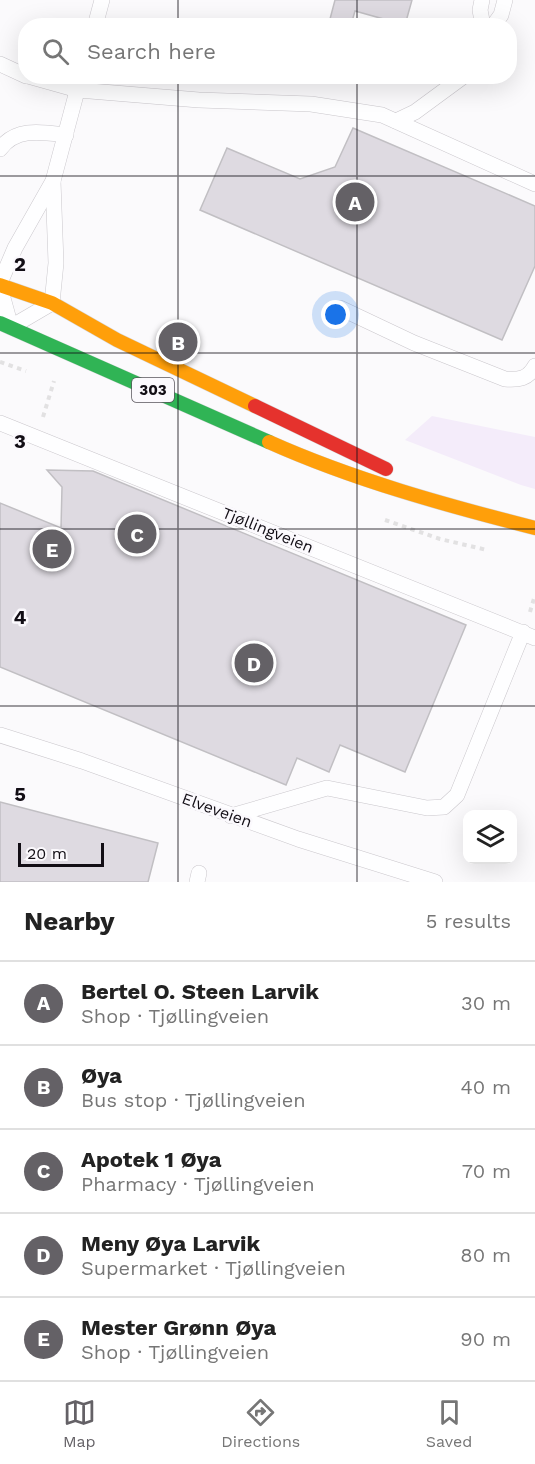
<!DOCTYPE html>
<meta charset="utf-8">
<style>
body{margin:0;font-family:"Work Sans",sans-serif;background:#f2f2f2;color:#222}
.controls{position:absolute;right:18px;bottom:18px;display:grid;overflow:hidden;border-radius:12px;box-shadow:0 6px 24px #0002}
.controls button{width:54px;height:54px;display:grid;place-items:center;padding:0;border:0;border-bottom:2px solid #e0e0e0;background:#fff;color:#222;font:30px sans-serif}
.scale{position:absolute;left:18px;bottom:15px;width:86px;box-sizing:border-box;padding-left:6px;border:3px solid #120e15;border-top:0;font-size:16px;line-height:21px;white-space:nowrap;color:#120e15;-webkit-text-stroke:4px #fbf9fd;paint-order:stroke}
.you{position:absolute;left:336px;top:315px;width:21px;height:21px;margin:-15px;border:4px solid #fff;border-radius:50%;background:#1a73e8;box-shadow:0 0 0 9px #1a73e833}
.badge{display:grid;place-items:center;width:39px;height:39px;border-radius:50%;background:#646166;color:#fff;font-size:20px;font-weight:700}
.pin{position:absolute;translate:-50% -50%;border:3px solid #fff;box-shadow:0 2px 6px #0006}
.list{margin:0;padding:0;list-style:none}
h2{display:flex;justify-content:space-between;align-items:center;height:78px;margin:0;padding:0 24px;font-size:26px}
h2 small{font-size:20px;font-weight:400;color:#767676}
.list li{display:grid;grid-template-columns:39px 1fr auto;gap:18px;align-items:center;box-sizing:border-box;height:84px;padding:0 24px;border-top:2px solid #e0e0e0}
.list b{display:block;font-size:22px;white-space:nowrap}
.list p{margin:0;font-size:20px;white-space:nowrap;color:#767676}
.list em{font-size:20px;font-style:normal;color:#767676}
.icon{flex:none;width:33px;height:33px;fill:none;stroke:currentColor;stroke-width:2;stroke-linecap:round;stroke-linejoin:round}
.map{position:relative;flex:none;width:535px;height:882px;overflow:hidden}
.search{position:absolute;background:#fff;box-shadow:0 6px 24px #0002;left:18px;right:18px;top:18px;height:66px;display:flex;align-items:center;gap:15px;box-sizing:border-box;padding:0 21px;border-radius:24px;color:#767676;font-size:22px}
.sheet{height:498px;background:#fff}
nav{display:flex;justify-content:space-around;align-items:center;box-sizing:border-box;height:84px;border-top:2px solid #e0e0e0;background:#fff;font-size:16px;color:#767676}
nav a{display:grid;justify-items:center;gap:3px}
nav .on{color:#646166}
.map>svg:first-child{display:block}
</style>
<div class="map">
<svg width="535" height="882" viewBox="0 0 535 882">
<rect width="100%" height="100%" fill="#fbfafc"/>
<!-- green -->
<path fill="#f4ecfa" d="M432,416L535,437V489L521,485L405,440Z"/>
<!-- building -->
<g fill="#dedae1" stroke="#c1bfc3" stroke-width="1.5">
<path d="M335,0H412L405,25L355,11L351,25L330,19Z"/>
<path d="M353,128L535,206V266L502,340L200,210L227,148L300,179L335,167Z"/>
<path d="M47,470L93,471L466,625L405,772L340,745L329,772L297,758L286,785L0,667V503L61,528L62,487Z"/>
<path d="M0,802L158,843L148,882H0Z"/>
</g>
<g fill="none" stroke-linecap="round" stroke-linejoin="round">
<!-- lane casing -->
<g stroke="#cac7cc" stroke-width="16">
<g id="lane">
<path d="M482,0L480,10L483,26"/>
<path d="M95,26L102,0"/>
<path d="M493,26L501,15L505,0"/>
<path d="M0,64L26,76"/>
<path d="M28,76L78,90L199,100L311,104L382,115L535,184"/>
<path d="M396,121L415,112L464,76"/>
<path d="M0,149C16,127 42,132 66,135"/>
<path d="M0,283L15,248L53,181L81,76"/>
<path d="M0,287L11,327L52,303L56,263L53,181"/>
<path d="M340,308L414,343L505,379C519,380 528,379 535,366"/>
<path d="M0,423L535,638"/>
<path d="M0,735L82,761L298,839L435,882"/>
<path d="M231,816L327,788L427,808L444,807L457,795L523,632"/>
<path d="M197,882L199,873"/>
</g>
</g>
<!-- fast casing -->
<g stroke="#d7d7d9" stroke-width="15">
<path id="fast" d="M0,323L269,442"/>
</g>
<!-- slow casing -->
<g stroke="#d7d7d9" stroke-width="15">
<g id="slow">
<path d="M0,285L52,303L117,340L255,406"/>
<path d="M269,442C354,480 445,505 535,528"/>
</g>
</g>
<!-- jam casing -->
<g stroke="#d7d7d9" stroke-width="15">
<path id="jam" d="M255,406L386,469"/>
</g>
<!-- path -->
<g stroke="#e2e1e2" stroke-width="4" stroke-dasharray="4.5 4.5" stroke-linecap="butt">
<path d="M0,362L26,371"/>
<path d="M43,417L54,381"/>
<path d="M385,520L440,539L487,550"/>
<path d="M530,612L535,595"/>
</g>
<!-- lane -->
<use href="#lane" stroke="#fefeff" stroke-width="15"/>
<!-- fast -->
<use href="#fast" stroke="#30b455" stroke-width="14"/>
<!-- slow -->
<use href="#slow" stroke="#ff9f0a" stroke-width="14"/>
<!-- jam -->
<use href="#jam" stroke="#e5322d" stroke-width="14"/>
</g>
<!-- grid -->
<path fill="none" stroke="#120e15" stroke-width="1.5" stroke-opacity="0.55" d="M178,0V26M357,0V26M178,76V882M357,76V882M0,176H535M0,353H535M0,529H535M0,706H535"/>
<g text-anchor="middle" dominant-baseline="central" stroke-width="5" stroke-linejoin="round" paint-order="stroke">
<!-- shield labels -->
<rect fill="#fbf9fd" stroke="#58545b" stroke-width="1.5" x="132" y="378" width="42" height="24" rx="4.5"/>
<g font-size="15" font-weight="bold" fill="#120e15">
<text x="153" y="390">303</text>
</g>
<!-- street labels -->
<g font-size="16" fill="#120e15" stroke="#fbf9fd">
<text transform="translate(268 530) rotate(22)">Tjøllingveien</text>
<text transform="translate(217 810) rotate(20)">Elveveien</text>
</g>
</g>
<g font-size="20" text-anchor="middle" font-weight="bold" fill="#120e15" stroke="#fbf9fd" stroke-width="5" stroke-linejoin="round" paint-order="stroke">
<text x="20" y="271">2</text>
<text x="20" y="448">3</text>
<text x="20" y="624">4</text>
<text x="20" y="801">5</text>
</g>
</svg>
<div class="controls">
<button><svg class="icon" aria-label="layers" viewBox="0 0 24 24"><path d="M12 4l9 5-9 5-9-5zM3 14l9 5 9-5"/></svg></button>
</div>
<div class="scale">20 m</div>
<div class="you"></div>
<div class="pin badge" style="left:355px;top:202px">A</div>
<div class="pin badge" style="left:178px;top:342px">B</div>
<div class="pin badge" style="left:137px;top:534px">C</div>
<div class="pin badge" style="left:254px;top:663px">D</div>
<div class="pin badge" style="left:52px;top:549px">E</div>
<div class="search"><svg class="icon" aria-label="search" viewBox="0 0 24 24"><circle cx="10" cy="10" r="6"/><path d="M15 15l6 6"/></svg>Search here</div>
</div>
<section class="sheet">
<h2>Nearby<small>5 results</small></h2>
<ul class="list">
<li><span class="badge">A</span><div><b>Bertel O. Steen Larvik</b><p>Shop · Tjøllingveien</p></div><em>30 m</em></li>
<li><span class="badge">B</span><div><b>Øya</b><p>Bus stop · Tjøllingveien</p></div><em>40 m</em></li>
<li><span class="badge">C</span><div><b>Apotek 1 Øya</b><p>Pharmacy · Tjøllingveien</p></div><em>70 m</em></li>
<li><span class="badge">D</span><div><b>Meny Øya Larvik</b><p>Supermarket · Tjøllingveien</p></div><em>80 m</em></li>
<li><span class="badge">E</span><div><b>Mester Grønn Øya</b><p>Shop · Tjøllingveien</p></div><em>90 m</em></li>
</ul>
</section>
<nav>
<a class="on"><svg class="icon" aria-label="map" viewBox="0 0 24 24"><path d="M3 6l6-2 6 2 6-2v14l-6 2-6-2-6 2zM9 4v14M15 6v14"/></svg>Map</a>
<a><svg class="icon" aria-label="directions" viewBox="0 0 24 24"><path d="M12 3l9 9-9 9-9-9zM9 14v-3h6M13 9l2 2-2 2"/></svg>Directions</a>
<a><svg class="icon" aria-label="saved" viewBox="0 0 24 24"><path d="M7 4h10v16l-5-4-5 4z"/></svg>Saved</a>
</nav>
